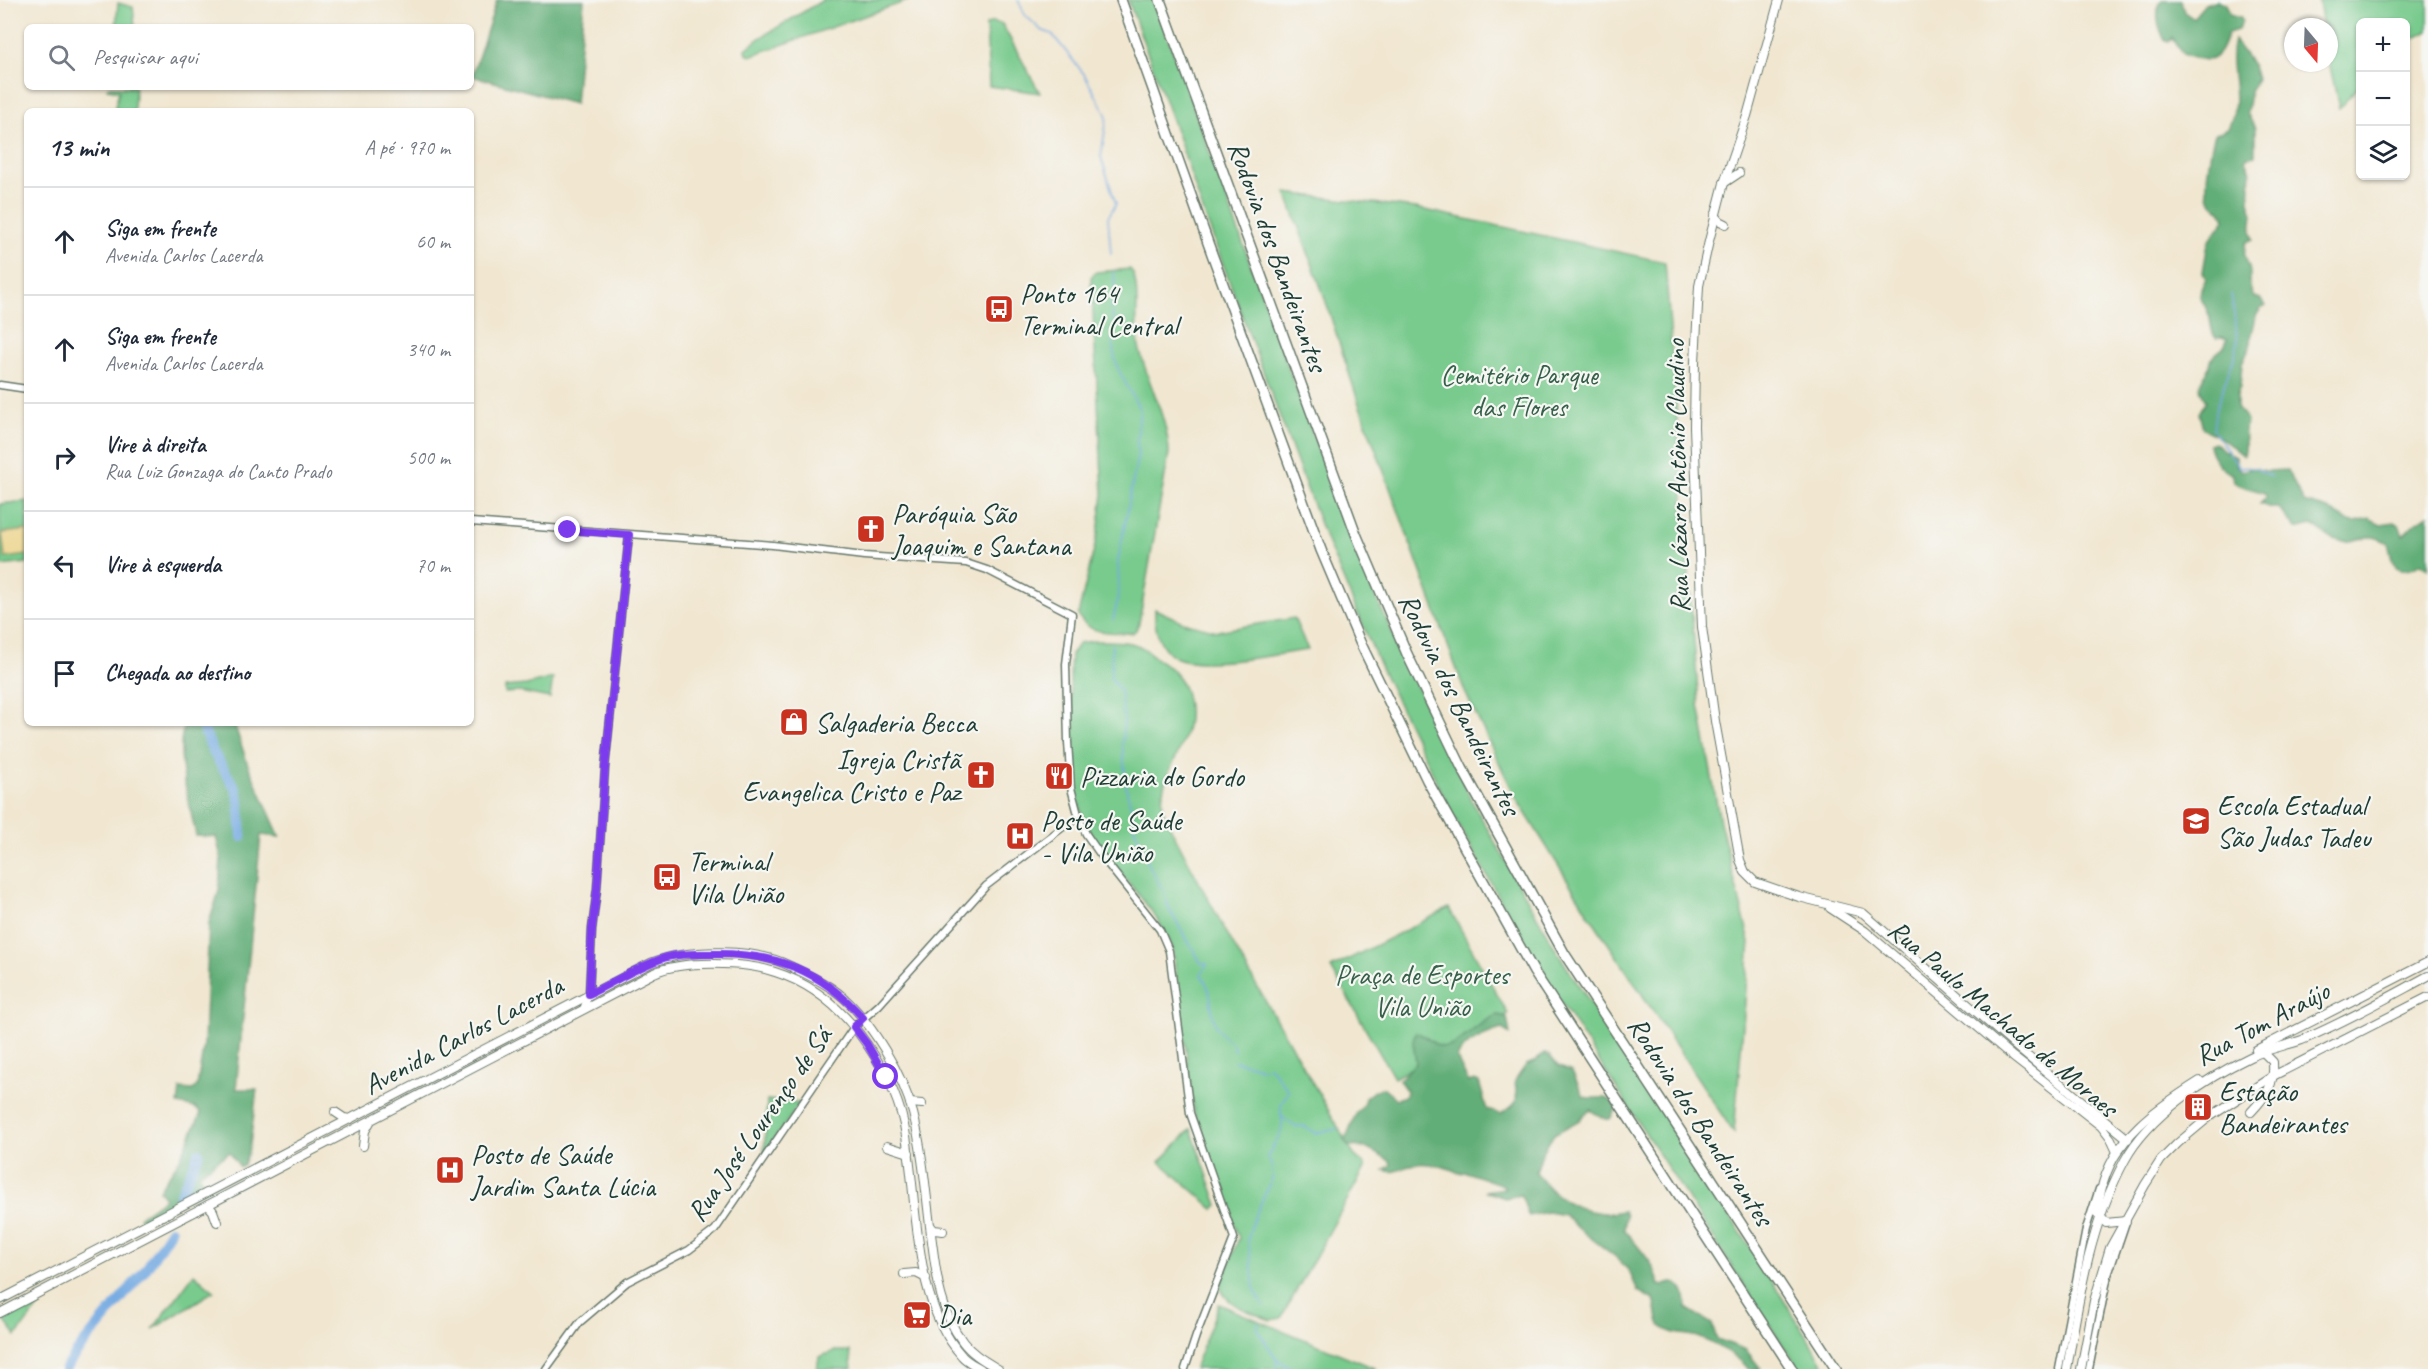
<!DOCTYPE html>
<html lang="pt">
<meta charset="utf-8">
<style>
body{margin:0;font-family:Caveat,sans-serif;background:#f6f6f7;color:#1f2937}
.controls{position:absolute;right:18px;top:18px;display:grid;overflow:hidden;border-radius:9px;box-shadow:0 2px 4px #0004}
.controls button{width:54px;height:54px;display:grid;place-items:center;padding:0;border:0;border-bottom:2px solid #e0e1e3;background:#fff;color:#1f2937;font:30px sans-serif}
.compass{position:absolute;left:2284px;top:18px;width:54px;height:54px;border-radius:50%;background:#fff;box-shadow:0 2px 4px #0004;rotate:161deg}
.stop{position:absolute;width:18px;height:18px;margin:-14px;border:4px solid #7c3aed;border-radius:50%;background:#fff}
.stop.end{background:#7c3aed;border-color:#fff;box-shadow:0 2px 6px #0008}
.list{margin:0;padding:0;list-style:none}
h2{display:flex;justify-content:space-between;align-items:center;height:78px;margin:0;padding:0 24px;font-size:26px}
h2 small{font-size:20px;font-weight:400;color:#747a83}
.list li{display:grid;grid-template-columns:39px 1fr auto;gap:18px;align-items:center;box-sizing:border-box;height:108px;padding:0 24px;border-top:2px solid #e0e1e3}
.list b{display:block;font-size:22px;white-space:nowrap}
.list p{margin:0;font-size:20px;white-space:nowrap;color:#747a83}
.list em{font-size:20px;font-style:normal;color:#747a83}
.icon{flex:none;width:33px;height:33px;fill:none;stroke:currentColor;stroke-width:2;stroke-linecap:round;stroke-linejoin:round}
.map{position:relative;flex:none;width:2428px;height:1369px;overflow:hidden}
.search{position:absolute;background:#fff;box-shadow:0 2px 4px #0004;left:24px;top:24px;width:450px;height:66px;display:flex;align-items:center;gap:15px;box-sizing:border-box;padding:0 21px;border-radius:9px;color:#747a83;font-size:22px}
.panel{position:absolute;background:#fff;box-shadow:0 2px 4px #0004;left:24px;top:108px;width:450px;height:618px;border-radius:9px}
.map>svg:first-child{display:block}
</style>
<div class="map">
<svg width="2428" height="1369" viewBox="0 0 2428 1369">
<rect width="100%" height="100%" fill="#f6f6f2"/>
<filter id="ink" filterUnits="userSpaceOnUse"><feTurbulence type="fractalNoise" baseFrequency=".0167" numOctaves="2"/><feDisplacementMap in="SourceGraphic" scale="12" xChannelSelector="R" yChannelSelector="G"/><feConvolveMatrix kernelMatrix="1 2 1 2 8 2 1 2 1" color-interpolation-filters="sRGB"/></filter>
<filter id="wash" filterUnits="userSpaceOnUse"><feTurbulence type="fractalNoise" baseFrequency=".008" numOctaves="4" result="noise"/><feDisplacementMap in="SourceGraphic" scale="24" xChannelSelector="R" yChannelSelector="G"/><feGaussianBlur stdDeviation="1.35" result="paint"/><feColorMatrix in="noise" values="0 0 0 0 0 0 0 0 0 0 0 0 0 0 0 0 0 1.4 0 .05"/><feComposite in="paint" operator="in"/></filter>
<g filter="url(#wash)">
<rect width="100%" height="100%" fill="#f1e7d1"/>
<!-- green -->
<g fill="#78ca8d" stroke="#4c8460" stroke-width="1.5">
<path d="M823,0H910L750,56L747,54L746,49L758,39Z"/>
<path d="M1128,0H1154L1345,523L1378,602L1435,725L1473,803L1559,955L1763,1267L1827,1369H1800L1782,1344L1538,967L1452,813L1381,668L1323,532L1202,208L1178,136Z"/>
<path d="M2319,0H2428V31L2406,43V22H2360V85L2339,108L2329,62V27H2323Z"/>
<path d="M118,3L133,7L135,27H116Z"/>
<path d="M992,22L1002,24L1040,93L989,86L986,25Z"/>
<path d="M108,87H135L134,111H114L119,91L107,89Z"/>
<path d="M1286,193L1416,208L1665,262L1699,705L1720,822L1750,942L1734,1133L1590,916L1516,798L1465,692L1359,404L1323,293Z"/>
<path d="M1130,269C1141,281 1135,320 1137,337C1143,376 1168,414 1169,453L1139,623L1136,630L1132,633C1112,632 1089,636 1078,615L1098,533L1103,494L1091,277L1096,272Z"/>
<path d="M27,501V563L1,566L0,504Z"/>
<path d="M1155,609L1183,622L1217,631L1294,618L1308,650C1277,654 1201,670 1175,657C1158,648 1154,626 1155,609Z"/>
<path d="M1093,641C1106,641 1122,640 1134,644C1143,646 1150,653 1157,659C1163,663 1170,667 1175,673C1190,691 1191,717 1184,738C1175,765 1155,786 1165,816C1222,931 1290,1042 1354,1155L1365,1165V1168L1281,1318L1270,1320C1253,1312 1226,1307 1220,1286L1239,1238L1194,1112L1173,950C1157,907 1119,877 1094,839C1070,803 1073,755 1071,714C1071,694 1069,674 1071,655L1079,643Z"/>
<path d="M553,678L550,698L519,692L505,693V687L526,685Z"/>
<path d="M1449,908L1508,1014L1394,1078L1331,968Z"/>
<path d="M767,1100L800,1103L764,1155Z"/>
<path d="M1191,1129L1218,1205L1214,1209L1160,1162Z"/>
<path d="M194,1274L214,1291L153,1329Z"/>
<path d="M46,1297L16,1336L3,1319Z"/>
<path d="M1219,1304L1240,1313L1377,1369H1194Z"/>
<path d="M834,1351H850L852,1369H817L819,1357Z"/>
</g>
<!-- forest -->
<g fill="#62ae78" stroke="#407656" stroke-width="1.5">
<path d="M497,0H584L575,104L472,76Z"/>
<path d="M2162,0H2181L2184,12L2193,18L2205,4L2218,0L2226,4L2230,14L2241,17L2242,21L2238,30L2228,33C2225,40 2223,49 2218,54C2212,61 2208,60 2201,59C2182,57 2181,54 2172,38L2169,42L2165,41C2159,29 2153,13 2162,0Z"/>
<path d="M2234,40L2253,66L2257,79L2250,92L2247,113L2255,128V156L2249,157L2246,160L2251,172L2249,201L2253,214L2251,233L2253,239L2246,242C2243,252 2245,257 2249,267C2252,278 2247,287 2254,297L2261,299L2266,306L2261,308L2256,316L2248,351L2242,364L2240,386L2237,395V408L2247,421C2241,437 2248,444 2244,455L2216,435L2203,429L2199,413L2206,401C2195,385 2201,381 2209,367C2211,365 2210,360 2212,358C2218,349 2224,352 2227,339L2222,337L2216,338C2210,332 2212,323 2209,315C2204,299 2194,299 2206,279L2203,272L2208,243L2225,219C2222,206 2213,207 2208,197C2204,186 2211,146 2215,134L2228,128C2244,98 2226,69 2234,40Z"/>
<path d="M2214,442L2223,450L2236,456V465L2241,471L2253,468L2266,471L2287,470L2304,502L2328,509L2348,521L2356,522L2369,518L2381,524L2394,522L2400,526L2403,535L2413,525L2428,515V568L2421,563C2416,567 2413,568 2407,569C2390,571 2392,555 2388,543C2365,529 2360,544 2341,541C2328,539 2322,531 2312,525L2296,529L2279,508H2271L2260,504L2266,498V494C2255,489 2244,488 2234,482L2233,475C2222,470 2210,456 2209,444Z"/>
<path d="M186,723H234L248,765L280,837L261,835L236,1089H257L250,1145L244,1165L240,1167L230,1153H228L199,1174L207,1187L144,1222L139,1217L165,1198L159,1190L180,1159L201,1113L195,1108L178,1104L180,1089L193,1090L197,1086L204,1044L209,923L219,891L221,857L216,837L196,836C191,808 172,747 186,723Z"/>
<path d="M1497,1015L1507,1017L1510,1034L1502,1029C1488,1033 1462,1043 1457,1058L1468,1082L1475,1080L1479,1082L1487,1110L1500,1114C1519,1104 1518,1102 1515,1081L1526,1065L1536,1061L1544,1053L1550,1056L1558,1066L1572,1072L1584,1097C1598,1101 1610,1091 1616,1109L1610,1119H1605L1590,1110L1580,1120L1554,1134L1542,1153L1536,1172C1552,1197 1579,1213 1609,1213C1615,1213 1618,1211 1624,1211L1626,1216L1624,1230C1634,1242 1660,1269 1658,1284L1662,1286L1673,1282C1685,1288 1686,1296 1686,1308L1712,1324L1717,1339L1746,1350L1761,1369H1748C1742,1358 1709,1341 1697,1337C1685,1333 1671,1336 1661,1326C1656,1321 1657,1307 1654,1300L1638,1291L1629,1271L1617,1258L1579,1229L1565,1215L1547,1212L1529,1216C1524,1210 1527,1204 1520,1195L1505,1198L1485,1191L1505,1188L1503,1185L1466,1172L1459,1173C1448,1167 1428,1162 1416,1164C1404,1166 1397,1175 1384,1170L1391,1165L1390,1161L1364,1147L1348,1146L1344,1140C1354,1126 1349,1120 1363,1106L1365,1098L1374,1091L1383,1088L1396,1099L1405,1096L1406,1090L1399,1080L1416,1063L1413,1042L1415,1033C1427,1033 1432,1047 1445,1047C1459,1046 1479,1021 1497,1015Z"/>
</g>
<!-- sand -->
<path fill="#eeda9e" stroke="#868c69" stroke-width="1.5" d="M27,530V555L5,558L2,533Z"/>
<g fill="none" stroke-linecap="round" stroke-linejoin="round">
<!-- stream -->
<g stroke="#75aae2" stroke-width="1.5">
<path d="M1018,0L1025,15L1041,30L1052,34L1084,74L1105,112L1107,117L1101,157L1116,204L1108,217L1111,254"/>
<path d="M2231,294L2238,341L2235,355L2216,408L2213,430L2239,467L2256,468L2271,477"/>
<path d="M1113,620L1119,594L1118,561L1138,454L1137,440L1140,410L1118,369L1113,351L1114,322L1111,309L1115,290L1114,272"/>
<path d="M1112,645L1111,678L1120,691L1122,706L1124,719L1122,744L1127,792L1134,819L1132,822L1149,865L1165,894L1169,909L1201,963L1207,964L1201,975C1220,999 1200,1021 1233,1044L1234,1051"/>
<path d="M1234,1061L1256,1066L1263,1069L1269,1066L1289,1091C1275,1112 1283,1107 1282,1127C1281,1137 1272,1147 1267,1157L1271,1164L1273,1177L1253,1220L1248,1239L1254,1288L1263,1306"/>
<path d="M1281,1116L1295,1127L1304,1126L1315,1133L1337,1129"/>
<path d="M1259,1322L1257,1329L1277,1360L1276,1369"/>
<path d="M1278,1360L1292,1369"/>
</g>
<!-- river -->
<g stroke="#75aae2" stroke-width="10">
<path d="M201,723L213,752L236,789L239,800L242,837"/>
<path d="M180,1195L199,1153"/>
<path d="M65,1369L80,1348L146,1269L171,1230"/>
</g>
</g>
</g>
<g filter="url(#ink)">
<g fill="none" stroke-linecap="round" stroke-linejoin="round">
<!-- minor casing -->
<g stroke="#68786b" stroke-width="9">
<g id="minor">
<path d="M0,385L27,389"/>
<path d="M471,522L773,545L864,556L966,563L987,570L1072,614L1066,664L1068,742L1071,788L1079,818L1086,834L1102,857L1160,930L1169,951L1190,1113L1234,1238L1196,1336L1185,1369"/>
<path d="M583,1009L589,995L592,929L597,889L605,768L629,535"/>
<path d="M546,1369L580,1322L627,1282L689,1250L715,1230L854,1027L879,1005L986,886L1067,824L1079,818"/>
<path d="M2059,1369L2086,1229L2099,1189"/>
<path d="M2089,1369L2108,1275L2126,1222"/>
</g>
</g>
<!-- major casing -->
<g stroke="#68786b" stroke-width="10">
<g id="major">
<path d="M1779,0L1747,116L1724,183L1709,241L1699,286L1695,362L1694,427L1702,627L1715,721L1740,860L1745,872L1755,882L1799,897L1863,913L2020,1050L2128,1139"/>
<path d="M1724,183L1739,173"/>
<path d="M1715,215L1720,221L1726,224"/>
<path d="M1830,908L1865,931L2013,1057L2101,1126L2111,1139L2117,1152"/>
<path d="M2256,1050L2428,962"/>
<path d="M910,1103L922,1104"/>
<path d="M335,1112L344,1118L350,1119"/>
<path d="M2251,1112C2266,1096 2275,1085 2273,1062L2263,1052"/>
<path d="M363,1146L365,1131L370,1122"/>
<path d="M887,1146L909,1153"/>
<path d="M208,1205L213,1211L217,1222"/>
<path d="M2126,1221L2106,1223L2097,1213C2096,1205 2100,1198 2101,1191C2113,1137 2157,1108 2200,1081"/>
<path d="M930,1225L934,1230L943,1231"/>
<path d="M904,1274L916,1273L926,1278"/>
<path d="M0,1300L651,963C689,948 756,948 792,967C810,976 828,984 843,997C872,1023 903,1075 913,1113C923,1152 926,1194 931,1234C936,1271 939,1311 963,1342C972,1354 985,1361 998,1369"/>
<path d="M0,1313L654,973C682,960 746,962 775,972C810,983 836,1004 858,1032C879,1060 897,1091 904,1125C919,1198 910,1298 962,1356C967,1362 975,1365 981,1369"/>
<path d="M2067,1369C2079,1297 2090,1225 2125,1160C2149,1116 2206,1078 2250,1057C2267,1049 2285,1046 2302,1040C2345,1022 2387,998 2428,976"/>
<path d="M2081,1369L2094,1301L2110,1248L2145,1185L2161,1160L2178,1143L2208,1118L2273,1076L2428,997"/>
</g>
</g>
<!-- highway casing -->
<g stroke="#68786b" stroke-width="12">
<g id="highway">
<path d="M1121,0L1212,254L1321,550L1360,642L1427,780L1534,972L1792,1369"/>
<path d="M1160,0L1356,534L1407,654L1462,768L1564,953L1836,1369"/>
</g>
</g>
<!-- minor -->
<use href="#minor" stroke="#fff" stroke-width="6"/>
<!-- major -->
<use href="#major" stroke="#fff" stroke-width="8"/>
<!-- highway -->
<use href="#highway" stroke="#fff" stroke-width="9"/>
</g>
</g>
<g fill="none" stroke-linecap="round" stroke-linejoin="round" filter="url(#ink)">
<!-- route -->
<path stroke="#7c3aed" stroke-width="8" d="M568,530L629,535L605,768L597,889L592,929L589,994C614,982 640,965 667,957C682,953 698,954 713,954C776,953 821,970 863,1018L854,1027L867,1044L886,1077"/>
</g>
<!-- icons -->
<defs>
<g id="bus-square" transform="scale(1.5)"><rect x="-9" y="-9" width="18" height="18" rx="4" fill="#c8321e" stroke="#f6f6f2"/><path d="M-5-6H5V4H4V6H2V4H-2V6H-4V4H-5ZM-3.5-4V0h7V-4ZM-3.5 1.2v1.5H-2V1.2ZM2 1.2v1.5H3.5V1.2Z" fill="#fff"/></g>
<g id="church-square" transform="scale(1.5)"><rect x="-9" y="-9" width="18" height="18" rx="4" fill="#c8321e" stroke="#f6f6f2"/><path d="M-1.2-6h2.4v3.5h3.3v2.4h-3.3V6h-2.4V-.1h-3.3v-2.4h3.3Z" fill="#fff"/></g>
<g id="shop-square" transform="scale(1.5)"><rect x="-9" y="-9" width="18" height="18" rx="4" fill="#c8321e" stroke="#f6f6f2"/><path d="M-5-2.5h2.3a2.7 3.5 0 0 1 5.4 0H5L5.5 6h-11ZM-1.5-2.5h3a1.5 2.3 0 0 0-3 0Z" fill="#fff"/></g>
<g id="restaurant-square" transform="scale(1.5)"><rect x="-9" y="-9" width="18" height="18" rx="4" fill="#c8321e" stroke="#f6f6f2"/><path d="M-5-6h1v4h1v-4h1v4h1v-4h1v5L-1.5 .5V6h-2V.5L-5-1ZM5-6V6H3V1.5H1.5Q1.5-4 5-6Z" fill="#fff"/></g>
<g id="school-square" transform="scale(1.5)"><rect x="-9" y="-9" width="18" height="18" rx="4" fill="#c8321e" stroke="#f6f6f2"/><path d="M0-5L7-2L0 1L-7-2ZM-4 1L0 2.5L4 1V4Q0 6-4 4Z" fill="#fff"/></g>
<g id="hospital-square" transform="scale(1.5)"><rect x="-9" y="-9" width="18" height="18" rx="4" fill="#c8321e" stroke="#f6f6f2"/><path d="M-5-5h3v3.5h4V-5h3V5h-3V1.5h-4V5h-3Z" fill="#fff"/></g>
<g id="building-square" transform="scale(1.5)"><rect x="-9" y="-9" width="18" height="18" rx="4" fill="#c8321e" stroke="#f6f6f2"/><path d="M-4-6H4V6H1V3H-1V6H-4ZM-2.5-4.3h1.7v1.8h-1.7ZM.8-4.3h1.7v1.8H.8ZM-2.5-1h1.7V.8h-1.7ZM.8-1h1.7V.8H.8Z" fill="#fff"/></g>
<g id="supermarket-square" transform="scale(1.5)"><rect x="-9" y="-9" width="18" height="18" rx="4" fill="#c8321e" stroke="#f6f6f2"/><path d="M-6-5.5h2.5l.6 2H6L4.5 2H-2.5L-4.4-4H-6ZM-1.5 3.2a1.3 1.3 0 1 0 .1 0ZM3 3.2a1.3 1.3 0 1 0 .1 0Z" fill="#fff"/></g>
</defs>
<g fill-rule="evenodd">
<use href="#bus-square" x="999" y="309"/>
<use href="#church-square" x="871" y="529"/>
<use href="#shop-square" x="794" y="722"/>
<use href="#church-square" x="981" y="775"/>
<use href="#restaurant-square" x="1059" y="776"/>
<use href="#school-square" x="2196" y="821"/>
<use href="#hospital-square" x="1020" y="836"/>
<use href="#bus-square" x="667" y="877"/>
<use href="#building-square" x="2198" y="1107"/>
<use href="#hospital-square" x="450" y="1170"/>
<use href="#supermarket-square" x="917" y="1315"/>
</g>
<g text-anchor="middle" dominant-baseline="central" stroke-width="4.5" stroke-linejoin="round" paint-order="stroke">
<!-- street labels -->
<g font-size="28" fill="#1f3d34" stroke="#f6f6f2">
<text transform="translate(1278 256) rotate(70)">Rodovia dos Bandeirantes</text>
<text transform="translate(1677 476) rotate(-91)">Rua Lázaro Antônio Claudino</text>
<text transform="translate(1460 704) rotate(64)">Rodovia dos Bandeirantes</text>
<text transform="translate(2003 1018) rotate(40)">Rua Paulo Machado de Moraes</text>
<text transform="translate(2262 1023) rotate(-28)">Rua Tom Araújo</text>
<text transform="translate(463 1035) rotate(-28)">Avenida Carlos Lacerda</text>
<text transform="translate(1701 1121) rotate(57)">Rodovia dos Bandeirantes</text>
<text transform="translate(759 1124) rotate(-55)">Rua José Lourenço de Sá</text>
</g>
<!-- poi labels -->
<g font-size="28" fill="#1f3d34" stroke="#f6f6f2" text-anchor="start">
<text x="1020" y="293">Ponto 164<tspan x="1020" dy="32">Terminal Central</tspan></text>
<text x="892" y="513">Paróquia São<tspan x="892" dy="32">Joaquim e Santana</tspan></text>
<text x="815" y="722">Salgaderia Becca</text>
<text x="960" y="759" text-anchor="end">Igreja Cristã<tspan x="960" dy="32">Evangelica Cristo e Paz</tspan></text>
<text x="1080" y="776">Pizzaria do Gordo</text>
<text x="2217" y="805">Escola Estadual<tspan x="2217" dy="32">São Judas Tadeu</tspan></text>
<text x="1041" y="820">Posto de Saúde<tspan x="1041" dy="32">- Vila União</tspan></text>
<text x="688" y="861">Terminal<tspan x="688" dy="32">Vila União</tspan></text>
<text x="2219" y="1091">Estação<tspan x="2219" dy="32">Bandeirantes</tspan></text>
<text x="471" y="1154">Posto de Saúde<tspan x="471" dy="32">Jardim Santa Lúcia</tspan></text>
<text x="938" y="1315">Dia</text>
</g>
<!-- park labels -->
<g font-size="28" fill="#35604a" stroke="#f6f6f2">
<text x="1519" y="374">Cemitério Parque<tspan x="1519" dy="32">das Flores</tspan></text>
<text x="1422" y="974">Praça de Esportes<tspan x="1422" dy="32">Vila União</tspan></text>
</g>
</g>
</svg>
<div class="controls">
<button>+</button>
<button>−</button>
<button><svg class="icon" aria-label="layers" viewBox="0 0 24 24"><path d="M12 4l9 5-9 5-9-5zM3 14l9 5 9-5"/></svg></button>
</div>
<svg class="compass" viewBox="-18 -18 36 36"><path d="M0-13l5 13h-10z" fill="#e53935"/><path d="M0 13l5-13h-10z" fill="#747a83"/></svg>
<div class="stop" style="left:886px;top:1077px"></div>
<div class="stop end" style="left:568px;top:530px"></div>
<div class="search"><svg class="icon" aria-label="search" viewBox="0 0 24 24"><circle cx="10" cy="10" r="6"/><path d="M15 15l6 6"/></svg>Pesquisar aqui</div>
<section class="panel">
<h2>13 min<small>A pé · 970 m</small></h2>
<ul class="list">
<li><svg class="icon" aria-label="ahead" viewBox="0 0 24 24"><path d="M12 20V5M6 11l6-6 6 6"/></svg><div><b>Siga em frente</b><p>Avenida Carlos Lacerda</p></div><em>60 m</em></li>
<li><svg class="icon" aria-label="ahead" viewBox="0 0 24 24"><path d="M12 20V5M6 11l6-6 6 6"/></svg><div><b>Siga em frente</b><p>Avenida Carlos Lacerda</p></div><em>340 m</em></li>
<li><svg class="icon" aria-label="right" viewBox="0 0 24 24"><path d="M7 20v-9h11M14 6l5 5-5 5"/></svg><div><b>Vire à direita</b><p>Rua Luiz Gonzaga do Canto Prado</p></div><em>500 m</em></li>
<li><svg class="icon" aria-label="left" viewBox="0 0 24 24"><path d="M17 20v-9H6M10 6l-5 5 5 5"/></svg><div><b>Vire à esquerda</b></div><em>70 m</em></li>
<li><svg class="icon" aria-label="arrive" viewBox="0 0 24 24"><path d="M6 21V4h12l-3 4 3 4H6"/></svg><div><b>Chegada ao destino</b></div></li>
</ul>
</section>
</div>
